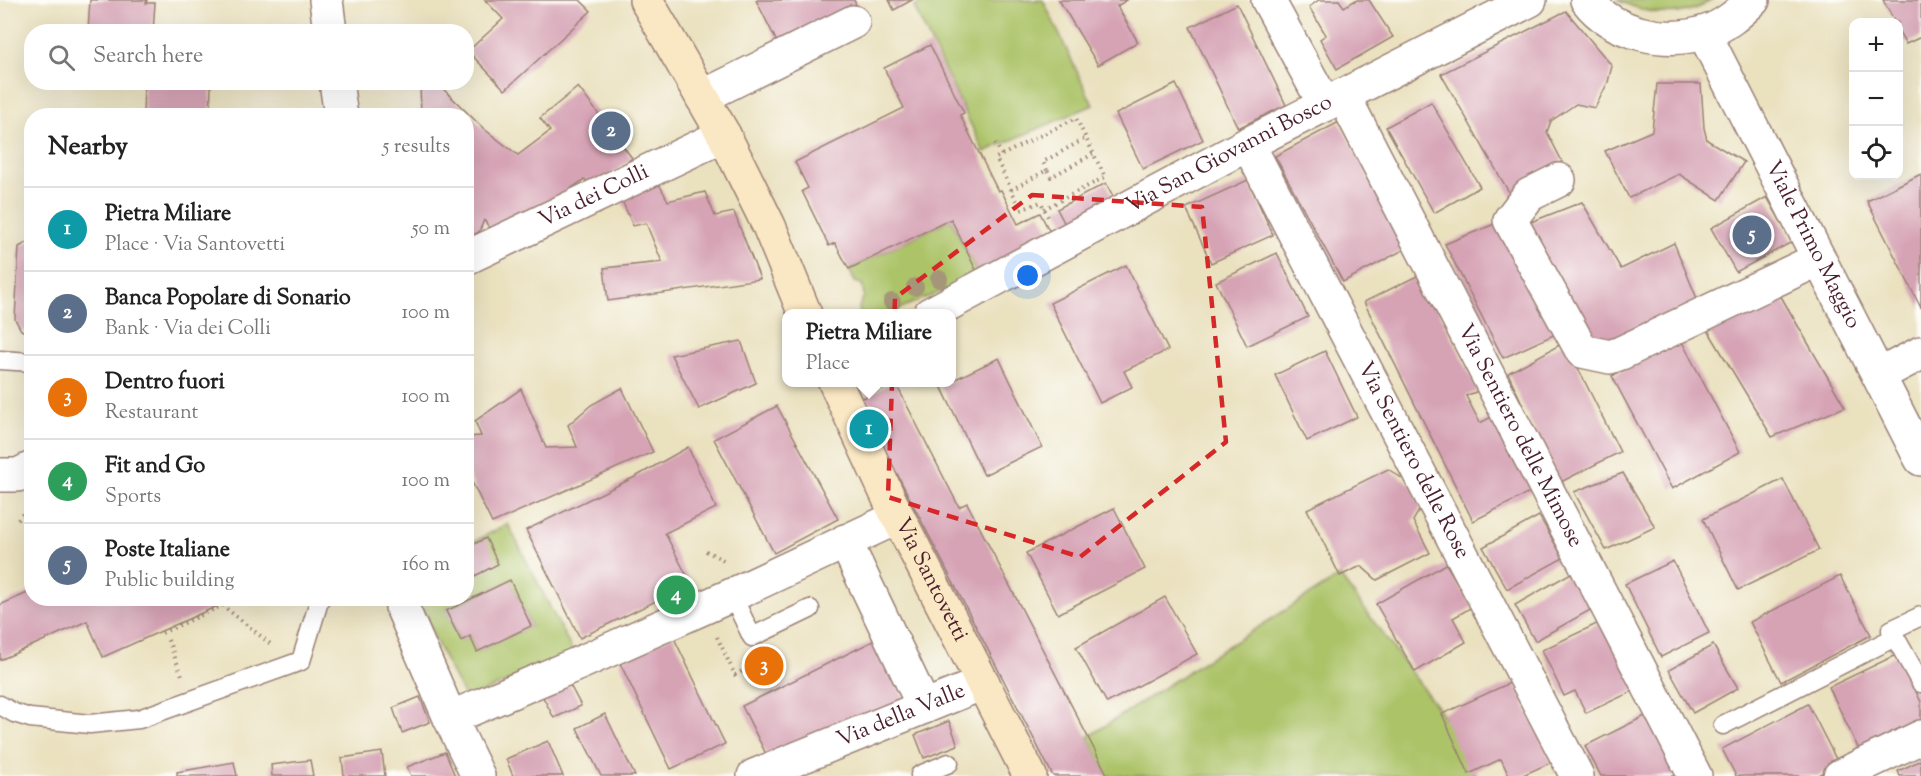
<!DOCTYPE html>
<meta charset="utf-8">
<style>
body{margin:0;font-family:"Sorts Mill Goudy",serif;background:#f6f6f6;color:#222}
.controls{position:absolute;right:18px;top:18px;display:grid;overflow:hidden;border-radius:12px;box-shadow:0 6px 24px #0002}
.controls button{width:54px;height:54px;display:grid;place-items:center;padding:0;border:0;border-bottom:2px solid #e0e0e0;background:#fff;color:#222;font:30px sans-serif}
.you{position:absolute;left:1028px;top:276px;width:21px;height:21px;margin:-15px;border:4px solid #fff;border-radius:50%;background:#1a73e8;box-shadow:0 0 0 9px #1a73e833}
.badge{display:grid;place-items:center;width:39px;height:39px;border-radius:50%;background:#0f766e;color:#fff;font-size:20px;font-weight:700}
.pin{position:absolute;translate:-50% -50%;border:3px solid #fff;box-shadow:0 2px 6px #0006}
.popup{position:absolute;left:782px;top:309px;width:174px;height:78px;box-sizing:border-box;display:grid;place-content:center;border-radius:12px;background:#fff;filter:drop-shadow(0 2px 4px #0005);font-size:20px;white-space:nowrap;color:#767676}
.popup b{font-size:22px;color:#222}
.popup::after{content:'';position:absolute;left:50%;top:100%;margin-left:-12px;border:12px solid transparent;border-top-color:#fff}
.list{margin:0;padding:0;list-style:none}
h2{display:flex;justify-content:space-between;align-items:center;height:78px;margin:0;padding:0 24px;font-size:26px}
h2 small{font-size:20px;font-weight:400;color:#767676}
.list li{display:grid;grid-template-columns:39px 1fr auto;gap:18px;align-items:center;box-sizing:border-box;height:84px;padding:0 24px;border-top:2px solid #e0e0e0}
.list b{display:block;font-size:22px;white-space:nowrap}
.list p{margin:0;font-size:20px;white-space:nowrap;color:#767676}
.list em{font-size:20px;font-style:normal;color:#767676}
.icon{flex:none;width:33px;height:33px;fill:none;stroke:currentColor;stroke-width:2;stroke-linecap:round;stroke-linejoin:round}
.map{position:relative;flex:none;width:1921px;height:776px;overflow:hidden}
.search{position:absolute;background:#fff;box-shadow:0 6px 24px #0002;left:24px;top:24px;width:450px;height:66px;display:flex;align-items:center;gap:15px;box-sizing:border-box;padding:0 21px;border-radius:24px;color:#767676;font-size:22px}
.panel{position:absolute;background:#fff;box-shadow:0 6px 24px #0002;left:24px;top:108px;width:450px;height:498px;border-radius:24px}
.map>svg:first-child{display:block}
</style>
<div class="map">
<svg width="1921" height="776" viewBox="0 0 1921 776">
<rect width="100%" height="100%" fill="#fdfcf7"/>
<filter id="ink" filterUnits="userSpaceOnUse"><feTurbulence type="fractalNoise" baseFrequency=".0167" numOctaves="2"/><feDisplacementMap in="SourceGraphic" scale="12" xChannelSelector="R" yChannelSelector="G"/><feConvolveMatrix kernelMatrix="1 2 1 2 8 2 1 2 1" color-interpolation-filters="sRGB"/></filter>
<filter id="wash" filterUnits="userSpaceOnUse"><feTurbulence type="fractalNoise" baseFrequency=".008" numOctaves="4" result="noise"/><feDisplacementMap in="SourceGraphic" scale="24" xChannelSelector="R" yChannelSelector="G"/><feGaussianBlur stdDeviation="1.35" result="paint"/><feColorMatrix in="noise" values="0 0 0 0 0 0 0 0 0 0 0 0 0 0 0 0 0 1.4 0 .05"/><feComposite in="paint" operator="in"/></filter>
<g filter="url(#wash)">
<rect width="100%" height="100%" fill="#eae1bf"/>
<!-- green -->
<g fill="#acc368" stroke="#7b714a" stroke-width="1.5" fill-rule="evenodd">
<path d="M927,0H1043L1093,105L984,152L914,7Z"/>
<path d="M1617,0H1712C1679,21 1650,15 1617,0Z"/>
<path d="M951,219L979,276L889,313L860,314L859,307L864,296L862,284L855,282L849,269Z"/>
<path d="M508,524L574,654L466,699C448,667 430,634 422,599L466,598L467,545ZM510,581L531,626L477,652L470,636L460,641L446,609Z"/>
<path d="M1340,576L1442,714L1477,776H1107L1088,737L1212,656Z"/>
</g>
<g id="blocks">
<!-- building -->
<g fill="#d6a3b5">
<path d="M90,0H147L146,3H155L153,32L88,31Z"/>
<path d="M485,0H580L591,11L505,90L468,51L503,19Z"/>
<path d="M756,0H854L859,12L781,50Z"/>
<path d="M889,0H912L894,10Z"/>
<path d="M1059,0H1127L1117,6L1138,42L1098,65Z"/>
<path d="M1319,0H1339L1344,7L1356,0H1369L1393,37L1337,69L1320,39L1326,35L1309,7Z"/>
<path d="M1883,0H1921V37L1906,44L1898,30V22H1895Z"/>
<path d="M1237,4L1286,105L1238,128L1190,27Z"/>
<path d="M1566,11L1612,66L1608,82L1595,108L1576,104L1551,121L1547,132L1567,171L1514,201L1441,74Z"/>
<path d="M930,45L964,113L960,115L998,191L1001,190L1018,224L1040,213L1054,240L979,276L951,219L849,269L835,243L829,246L802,191L808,188L795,162L904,108L884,68Z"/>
<path d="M420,82H436L484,129L518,155L550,131L540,118L578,87L632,158L593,190L585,179L497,238L484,220L479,232L466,239V116H421Z"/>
<path d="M144,83L211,86L210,116H143Z"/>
<path d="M1176,84L1203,140L1143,169L1116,114Z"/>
<path d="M1657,84H1701L1704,128L1707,140L1744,162L1719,200L1679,174L1629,198L1605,151L1652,131Z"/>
<path d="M1431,102L1480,187L1434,213L1386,127Z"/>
<path d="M1339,122L1407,248L1343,282L1275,156Z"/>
<path d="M1921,174V308L1867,201Z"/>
<path d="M657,180L668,201L705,192L715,216L734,212L760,279L608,301L604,268L662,262L646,223L633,226L620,196Z"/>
<path d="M1248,180L1273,235L1211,263L1186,208Z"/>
<path d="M1106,183L1115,200L1066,226L1057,209Z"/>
<path d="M1767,197L1792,242L1736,272L1711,228Z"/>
<path d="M1582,202L1621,269L1674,243L1698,301L1593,351L1526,224Z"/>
<path d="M1502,221L1558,333L1503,358L1445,244Z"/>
<path d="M28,242H32V336L21,330L15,319L19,247Z"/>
<path d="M1277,253L1308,317L1247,346L1216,282Z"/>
<path d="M1126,265L1168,350L1124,371L1132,387L1100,403L1050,303Z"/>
<path d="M1421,274L1478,391L1466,396L1480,423L1497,414L1535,490L1473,521L1364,302Z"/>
<path d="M1779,293L1845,407L1772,437L1706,327Z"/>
<path d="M1681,340L1740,452L1672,489L1612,376Z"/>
<path d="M741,341L756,383L699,409L671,355Z"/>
<path d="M1565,342L1620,452L1559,483L1508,373Z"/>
<path d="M1325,351L1357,417L1307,441L1275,375Z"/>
<path d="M999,358L1042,447L984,475L941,386Z"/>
<path d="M895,382L959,507L967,503L1108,776H1053L859,400Z"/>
<path d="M622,388L653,452L492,523L466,470V437L481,436L475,421L521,389L546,448L577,447L568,425L591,405Z"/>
<path d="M777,406L838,519L774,553L714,439Z"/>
<path d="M688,447L716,508L665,533L691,584L580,638L526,530L637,476Z"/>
<path d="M1388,469L1412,485L1421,507L1413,521L1430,553L1377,580L1361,566L1340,576L1307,509Z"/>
<path d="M1623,473L1655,527L1606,550L1574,492Z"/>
<path d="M1783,479L1819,550L1738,590L1703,519Z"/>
<path d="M1114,508L1145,569L1058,614L1026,553Z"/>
<path d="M1539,516L1563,558L1507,589L1483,547Z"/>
<path d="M486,538L498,564L473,577L466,564V548Z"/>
<path d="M1673,561L1709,633L1661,657L1625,584Z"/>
<path d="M1446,564L1472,607L1453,618L1466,642L1415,672L1376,604Z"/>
<path d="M1571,573L1592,609L1535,641L1515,605Z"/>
<path d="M1840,576L1871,635L1781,682L1750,622Z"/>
<path d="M510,580L531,626L477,652L470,636L461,641L446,611Z"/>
<path d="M32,591V598H220L222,604L103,657L87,621L0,660V605Z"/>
<path d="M1165,597L1197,654L1107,703L1076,647Z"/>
<path d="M1607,619L1640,688L1586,713L1575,691L1564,696L1542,650Z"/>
<path d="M673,636L725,744L671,769L619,661Z"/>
<path d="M875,640L904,698L771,764L742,706Z"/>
<path d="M1713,645L1738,688L1693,713L1669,670Z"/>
<path d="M1898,654L1921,702V729L1862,756L1829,687Z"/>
<path d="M1514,681L1552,762L1521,776H1509L1501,759L1469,774L1442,714Z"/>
<path d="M570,685L581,706L554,718L543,697Z"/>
<path d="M420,697L430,722L402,733L393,708Z"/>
<path d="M1808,704L1839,765L1817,776H1736L1722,749Z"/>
<path d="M1651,713L1684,776H1601L1585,746Z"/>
<path d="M605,714L635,776H601L577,728Z"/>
<path d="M949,721L958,745L924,758L915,735Z"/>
<path d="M548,741L563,776H513L506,759Z"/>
<path d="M382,752L385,776H344L342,758Z"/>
<path d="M445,752L455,776H411L407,767Z"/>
<path d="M310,760L313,776H272L271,765Z"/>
<path d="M1921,760V776H1900L1898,771Z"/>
<path d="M234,762L237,776H177V772Z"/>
</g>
</g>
</g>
<g filter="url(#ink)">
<use href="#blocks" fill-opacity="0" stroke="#9a8075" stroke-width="1.5"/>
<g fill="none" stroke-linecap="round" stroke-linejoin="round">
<!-- lane casing -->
<g stroke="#9a8075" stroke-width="21">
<g id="lane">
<path d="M0,360L32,362"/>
<path d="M732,595L752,637L810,609"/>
<path d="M1921,616L1891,630L1921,683"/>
<path d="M0,705L14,713L30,718L90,724L139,719L301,661L320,598"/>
<path d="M1723,725L1895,637"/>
<path d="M920,775L949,763"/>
</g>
</g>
<!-- street casing -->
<g stroke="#9a8075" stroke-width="36">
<g id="street">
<path d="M326,0L330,32"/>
<path d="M1268,0L1325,105"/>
<path d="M1587,0C1613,34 1666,45 1706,32C1725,26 1739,13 1753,0"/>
<path id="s1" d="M1704,33L1921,459"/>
<path d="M336,82L341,116"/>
<path id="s2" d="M1343,95L1695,776"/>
<path d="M702,97L853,22"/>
<path id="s3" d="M1248,144L1577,776"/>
<path d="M1559,180L1529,195L1510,220L1582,351L1610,357L1621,353L1819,259"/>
<path id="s4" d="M466,258L724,135"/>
<path id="s5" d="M930,314L1248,144L1530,0"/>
<path d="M1879,375L1921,353"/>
<path d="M0,475H18L32,468"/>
<path d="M845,541L924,707"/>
<path d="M401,598L402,607L450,718L478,776"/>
<path d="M450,718L582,662L732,595L898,517"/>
<path id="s6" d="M754,776L983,683"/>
<path d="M1840,776L1921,737"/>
</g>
</g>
<!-- secondary casing -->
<g stroke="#9a8075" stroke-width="36">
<g id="secondary">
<path d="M646,0L724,135L769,226L805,314"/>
<path id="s7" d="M835,382L891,503L1030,776"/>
</g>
</g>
<!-- path -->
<g stroke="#9a8075" stroke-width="4" stroke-dasharray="1.5 4.5" stroke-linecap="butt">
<path d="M995,143L1002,155"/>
<path d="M1047,170L1043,162L1086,138"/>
<path d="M1011,190L1047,170L1051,177L1093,154"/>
<path d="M1044,209L1105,177L1076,118L996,158L1021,210L1041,202L1048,217"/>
<path d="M18,520L29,506"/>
<path d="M706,551L727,562"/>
<path d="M222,605L273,646"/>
<path d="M162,633L239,598"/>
<path d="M717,637L735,675L761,661"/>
<path d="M168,640L183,678"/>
</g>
<!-- lane -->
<use href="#lane" stroke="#fff" stroke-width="18"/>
<!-- street -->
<use href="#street" stroke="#fff" stroke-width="33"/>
<!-- secondary -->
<use href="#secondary" stroke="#fae7c3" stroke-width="33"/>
</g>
<!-- trees -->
<g fill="#a59679">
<circle cx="939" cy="279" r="9"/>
<circle cx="915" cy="287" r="9"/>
<circle cx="892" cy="302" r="9"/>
</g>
</g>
<!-- marked area -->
<path fill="none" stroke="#d62828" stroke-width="4.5" stroke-dasharray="12 8" stroke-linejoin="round" d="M1032,195L1202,207L1226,442L1080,557L888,497L895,298Z"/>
<g text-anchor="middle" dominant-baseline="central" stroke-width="6" stroke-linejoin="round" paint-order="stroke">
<!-- street labels -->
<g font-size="22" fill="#4a1f2b" stroke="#fdfcf7">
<text stroke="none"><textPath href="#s5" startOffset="339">Via San Giovanni Bosco</textPath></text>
<text stroke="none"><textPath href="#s4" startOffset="142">Via dei Colli</textPath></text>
<text stroke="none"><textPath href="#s1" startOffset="238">Viale Primo Maggio</textPath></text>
<text stroke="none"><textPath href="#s2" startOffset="384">Via Sentiero delle Mimose</textPath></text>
<text stroke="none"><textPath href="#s3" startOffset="357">Via Sentiero delle Rose</textPath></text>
<text stroke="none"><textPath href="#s7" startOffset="220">Via Santovetti</textPath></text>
<text stroke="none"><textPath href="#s6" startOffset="159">Via della Valle</textPath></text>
</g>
</g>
</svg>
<div class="controls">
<button>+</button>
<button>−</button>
<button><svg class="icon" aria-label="locate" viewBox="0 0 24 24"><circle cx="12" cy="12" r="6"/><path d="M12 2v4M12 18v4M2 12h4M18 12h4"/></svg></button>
</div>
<div class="you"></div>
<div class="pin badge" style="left:869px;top:429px;background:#0f9aa8">1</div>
<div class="popup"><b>Pietra Miliare</b>Place</div>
<div class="pin badge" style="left:611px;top:131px;background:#5c6f8a">2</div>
<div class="pin badge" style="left:764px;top:666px;background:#e8710a">3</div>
<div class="pin badge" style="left:676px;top:595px;background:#2e9e5b">4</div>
<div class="pin badge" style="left:1752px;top:235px;background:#5c6f8a">5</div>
<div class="search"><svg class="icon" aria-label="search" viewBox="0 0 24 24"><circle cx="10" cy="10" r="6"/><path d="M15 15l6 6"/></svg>Search here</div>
<section class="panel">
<h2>Nearby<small>5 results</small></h2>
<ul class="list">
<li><span class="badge" style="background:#0f9aa8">1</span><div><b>Pietra Miliare</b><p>Place · Via Santovetti</p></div><em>50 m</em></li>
<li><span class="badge" style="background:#5c6f8a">2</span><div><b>Banca Popolare di Sonario</b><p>Bank · Via dei Colli</p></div><em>100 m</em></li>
<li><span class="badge" style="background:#e8710a">3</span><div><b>Dentro fuori</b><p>Restaurant</p></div><em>100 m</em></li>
<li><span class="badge" style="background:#2e9e5b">4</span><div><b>Fit and Go</b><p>Sports</p></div><em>100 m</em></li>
<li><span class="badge" style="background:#5c6f8a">5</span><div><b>Poste Italiane</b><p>Public building</p></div><em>160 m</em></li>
</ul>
</section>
</div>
